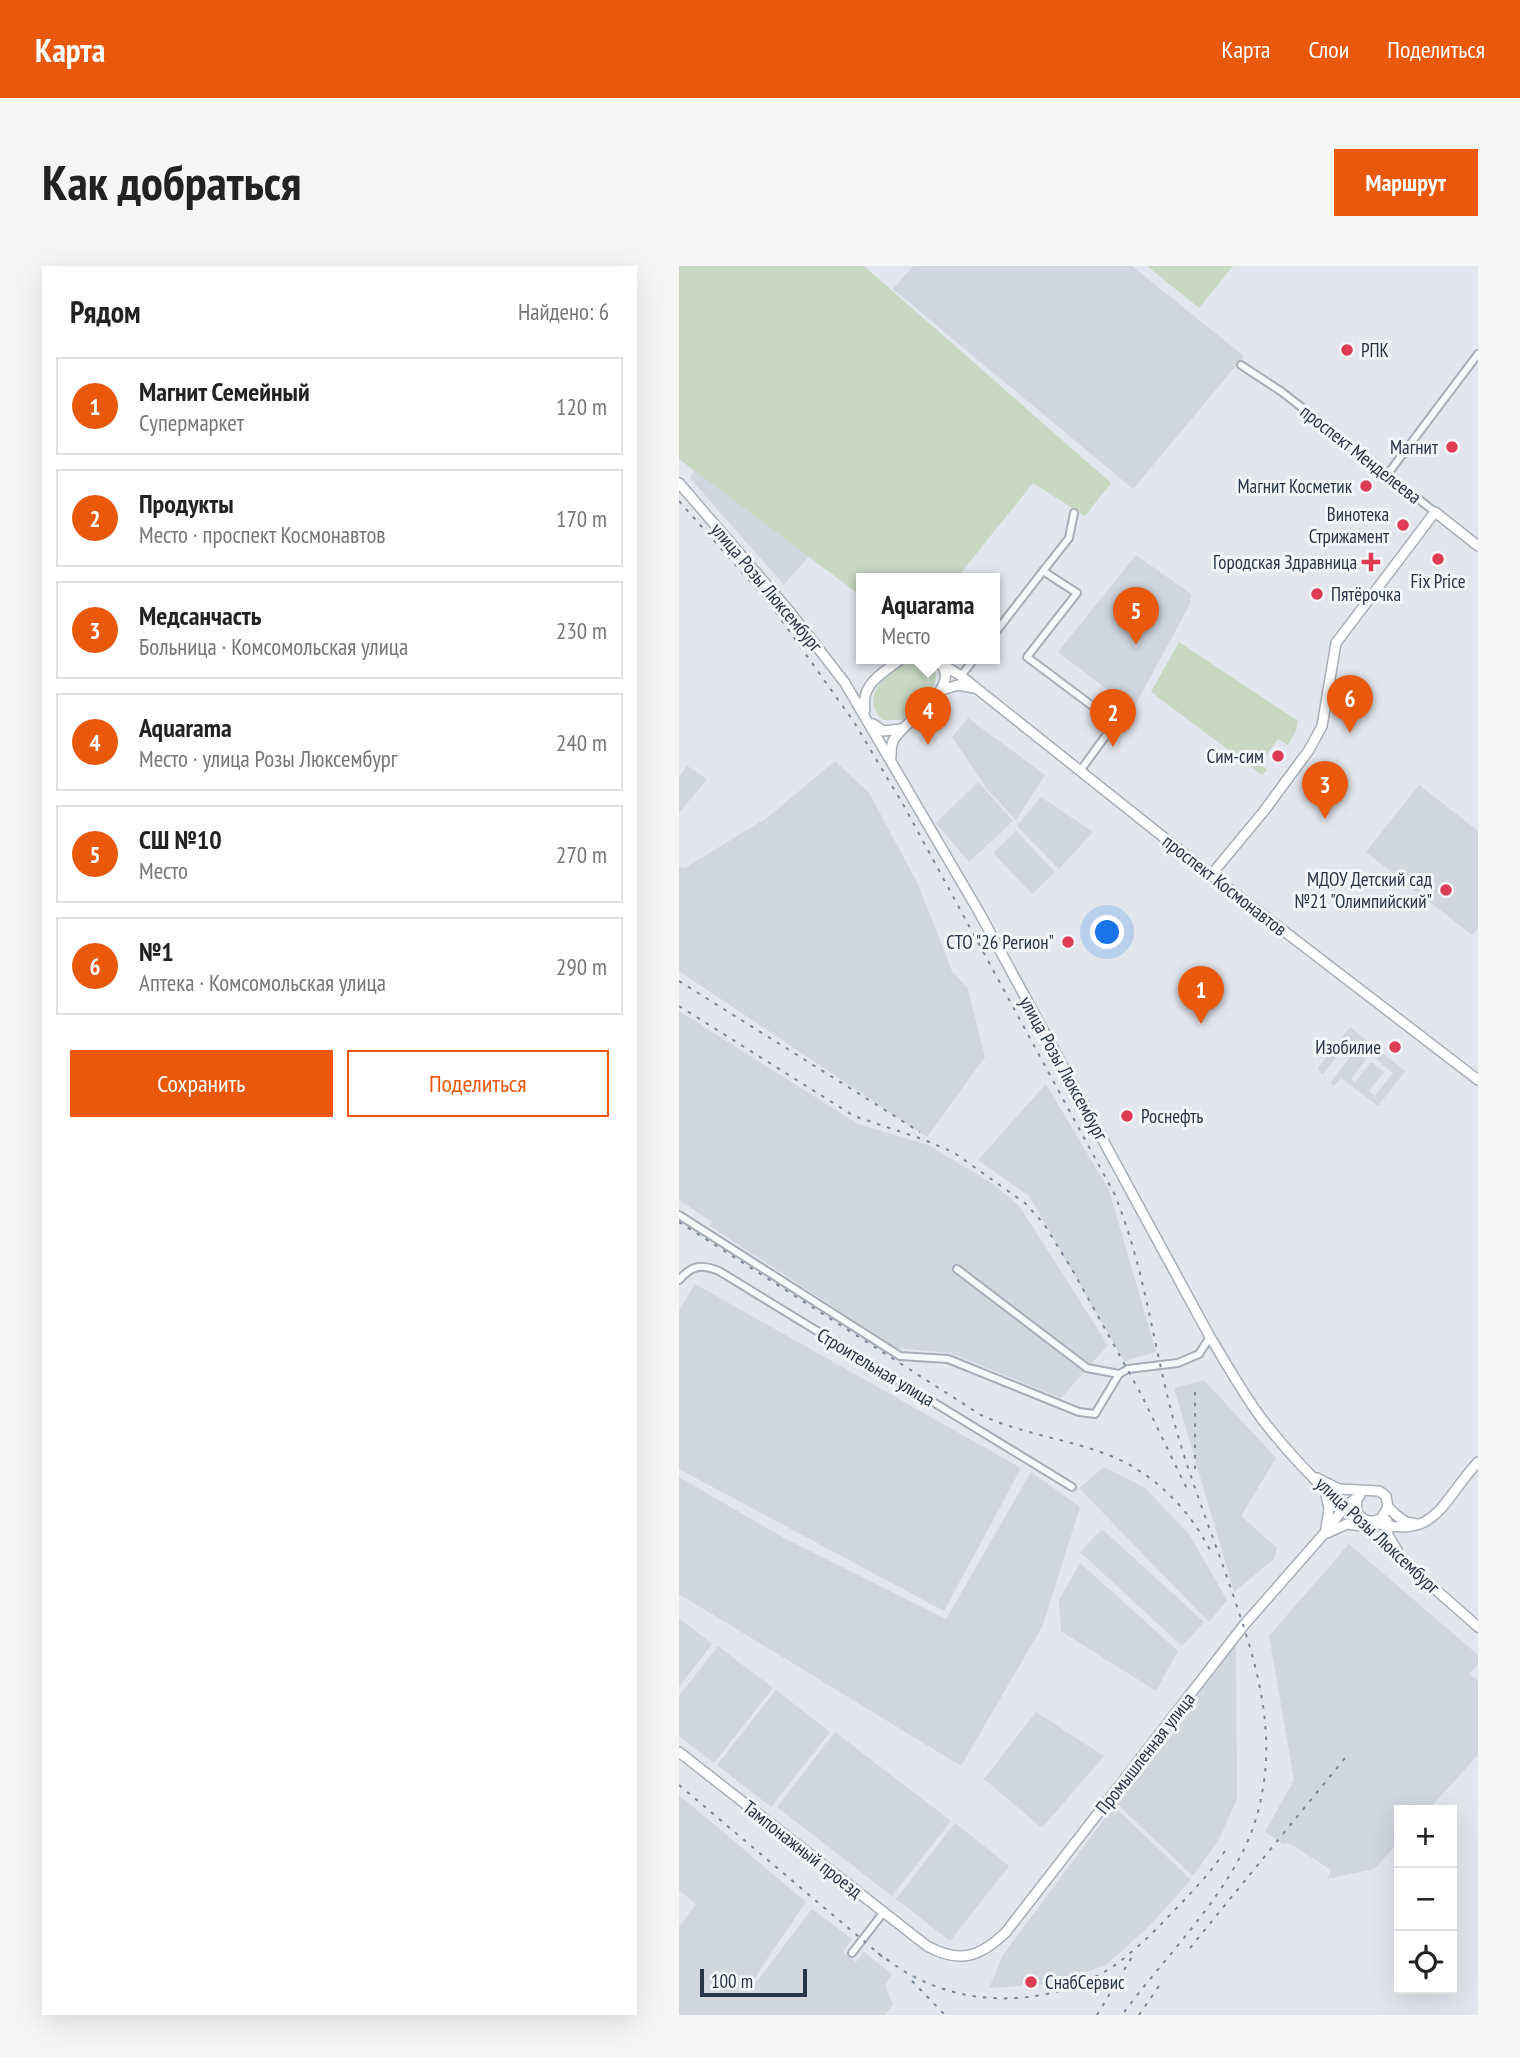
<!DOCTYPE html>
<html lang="ru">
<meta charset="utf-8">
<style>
body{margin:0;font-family:"PT Sans Narrow",sans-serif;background:#f6f6f6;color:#222}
.controls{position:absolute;right:21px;bottom:21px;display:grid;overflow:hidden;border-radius:0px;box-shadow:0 7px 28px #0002}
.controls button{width:63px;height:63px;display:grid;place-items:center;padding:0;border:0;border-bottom:2px solid #e0e0e0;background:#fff;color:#222;font:35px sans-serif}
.scale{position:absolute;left:21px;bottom:18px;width:107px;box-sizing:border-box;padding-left:7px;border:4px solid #283447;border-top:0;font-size:19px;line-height:24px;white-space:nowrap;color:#283447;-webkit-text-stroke:5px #f3f6f9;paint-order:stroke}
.you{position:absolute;left:429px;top:667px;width:24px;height:24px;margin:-18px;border:5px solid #fff;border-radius:50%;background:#1a73e8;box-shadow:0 0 0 10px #1a73e833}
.badge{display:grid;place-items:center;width:46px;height:46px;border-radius:50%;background:#ea580c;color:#fff;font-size:23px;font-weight:700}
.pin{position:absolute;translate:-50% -58px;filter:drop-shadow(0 2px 4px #0008)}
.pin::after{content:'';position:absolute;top:37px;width:24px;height:21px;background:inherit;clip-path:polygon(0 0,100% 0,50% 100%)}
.popup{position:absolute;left:177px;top:307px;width:144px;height:91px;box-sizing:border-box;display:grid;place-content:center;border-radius:0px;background:#fff;filter:drop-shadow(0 2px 5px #0005);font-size:23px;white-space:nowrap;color:#767676}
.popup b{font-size:26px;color:#222}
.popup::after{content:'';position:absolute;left:50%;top:100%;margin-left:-14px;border:14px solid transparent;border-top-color:#fff}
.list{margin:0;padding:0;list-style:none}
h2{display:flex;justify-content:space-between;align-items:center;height:91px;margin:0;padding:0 28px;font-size:30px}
h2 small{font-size:23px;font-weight:400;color:#767676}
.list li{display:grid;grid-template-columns:46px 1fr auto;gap:21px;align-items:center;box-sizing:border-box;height:98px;margin:0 14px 14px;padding:0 14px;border:2px solid #e0e0e0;border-radius:0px}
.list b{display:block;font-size:26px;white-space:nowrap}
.list p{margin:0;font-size:23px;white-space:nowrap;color:#767676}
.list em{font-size:23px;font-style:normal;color:#767676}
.actions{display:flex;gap:14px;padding:21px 28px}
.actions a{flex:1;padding:16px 0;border:2px solid #ea580c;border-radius:0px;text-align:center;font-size:24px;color:#ea580c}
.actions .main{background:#ea580c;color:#fff}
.icon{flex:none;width:38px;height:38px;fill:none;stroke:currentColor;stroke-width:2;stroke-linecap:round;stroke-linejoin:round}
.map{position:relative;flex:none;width:799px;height:1749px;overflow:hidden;border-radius:0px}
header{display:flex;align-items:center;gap:42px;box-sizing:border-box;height:98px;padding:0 35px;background:#ea580c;color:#fff}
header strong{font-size:33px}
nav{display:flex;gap:38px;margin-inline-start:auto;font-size:24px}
.intro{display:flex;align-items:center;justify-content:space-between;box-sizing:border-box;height:168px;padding:0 42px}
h1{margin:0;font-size:49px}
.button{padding:18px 32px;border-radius:0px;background:#ea580c;color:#fff;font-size:24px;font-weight:700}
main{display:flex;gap:42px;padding:0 42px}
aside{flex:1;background:#fff;border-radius:0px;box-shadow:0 7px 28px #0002}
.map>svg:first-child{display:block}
</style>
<header>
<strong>Карта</strong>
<nav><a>Карта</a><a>Слои</a><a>Поделиться</a></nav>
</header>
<div class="intro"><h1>Как добраться</h1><a class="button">Маршрут</a></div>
<main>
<aside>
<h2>Рядом<small>Найдено: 6</small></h2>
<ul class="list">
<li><span class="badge">1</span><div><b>Магнит Семейный</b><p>Супермаркет</p></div><em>120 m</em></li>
<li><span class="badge">2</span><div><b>Продукты</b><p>Место · проспект Космонавтов</p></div><em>170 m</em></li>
<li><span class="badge">3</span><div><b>Медсанчасть</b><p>Больница · Комсомольская улица</p></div><em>230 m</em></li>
<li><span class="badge">4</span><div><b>Aquarama</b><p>Место · улица Розы Люксембург</p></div><em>240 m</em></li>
<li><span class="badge">5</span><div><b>СШ №10</b><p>Место</p></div><em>270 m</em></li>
<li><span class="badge">6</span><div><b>№1</b><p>Аптека · Комсомольская улица</p></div><em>290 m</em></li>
</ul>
<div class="actions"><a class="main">Сохранить</a><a>Поделиться</a></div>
</aside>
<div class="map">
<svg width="799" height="1749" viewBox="0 0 799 1749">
<rect width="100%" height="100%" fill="#e3e7ed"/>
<!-- built -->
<g fill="#d1d6df">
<path d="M234,0H453L565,90L454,223L214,23Z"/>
<path d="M0,158L132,288L105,319L11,212L17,202Z"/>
<path d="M457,289L512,328L511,338L454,443L379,386Z"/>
<path d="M289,452L366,509L337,554L308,523L273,471Z"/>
<path d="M156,495L190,527L239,618L273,705L289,723L306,791L248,871L0,705V601L6,602L89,551Z"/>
<path d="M8,500L28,513L0,547V511Z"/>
<path d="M299,516L334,555L290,596L257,557Z"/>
<path d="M740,519L799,565V662L793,669L687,586Z"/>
<path d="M362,531L414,566L380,603L338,560Z"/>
<path d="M337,565L376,606L353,628L314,587Z"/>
<path d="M0,745L179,858L249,879L314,918L341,941L429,1079L382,1132L271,1087L217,1082L31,960L33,956L0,934Z"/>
<path d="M671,761L700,784L694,791L671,774L644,808L638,803Z"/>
<path d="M676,785L687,793L672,813L676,816L692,796L705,806L690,825L696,830L714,807L697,793L702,786L726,805L699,840L662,812L655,820L651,817Z"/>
<path d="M367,818L430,924L477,1086L445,1095L350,930L299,894Z"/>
<path d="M16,1018L342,1202L265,1345L0,1203V1045Z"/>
<path d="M525,1114L597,1192L562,1250L598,1282L595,1293L555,1326L495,1122Z"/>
<path d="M425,1201L466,1222L510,1268L548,1334L530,1356L400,1222Z"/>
<path d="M352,1206L401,1241L364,1359L282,1500L0,1328V1211L105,1272L267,1353Z"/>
<path d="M423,1263L525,1356L503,1380L401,1286Z"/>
<path d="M670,1278L799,1389V1398L790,1408L799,1415V1489L749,1544H720V1576L695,1603L648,1613L652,1604L610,1577L604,1578L586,1566L615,1514L590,1370Z"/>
<path d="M401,1297L499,1385L477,1425L382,1365L380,1334Z"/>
<path d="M0,1352L33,1378L0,1421Z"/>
<path d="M557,1379L558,1533L539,1575L514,1610L437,1537Z"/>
<path d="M39,1380L94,1422L35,1497L0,1470V1430Z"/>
<path d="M97,1424L151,1466L92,1541L38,1499Z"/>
<path d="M357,1446L425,1490L363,1562L305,1513Z"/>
<path d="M156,1466L272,1555L213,1630L98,1541Z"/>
<path d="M0,1529L127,1636L82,1702L66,1731L133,1643L173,1673L164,1686L177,1696L185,1686L213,1708L206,1719L214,1738L206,1749H0V1661L17,1638L0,1624Z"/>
<path d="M435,1540L512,1614L471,1659L427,1699L374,1718L310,1722L324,1689Z"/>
<path d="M276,1557L330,1600L271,1675L217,1633Z"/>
</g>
<!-- green -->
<g fill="#c8d8c3">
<path d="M0,0H185L432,217L406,250L354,217L277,313H182V330L0,193Z"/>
<path d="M468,0H554L520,42Z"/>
<path d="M500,376L619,455L617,465L609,479L599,473L588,488L573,493L588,504L583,509L472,426Z"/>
<path d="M237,394C282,404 240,440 223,454H204C177,430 212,401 237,394Z"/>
</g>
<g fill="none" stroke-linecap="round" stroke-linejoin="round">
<!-- street casing -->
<g stroke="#a7aeb8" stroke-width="10">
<g id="street">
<path d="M562,99L603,126L756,246"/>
<path d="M708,209L799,88"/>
<path d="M364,305L390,272L395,247"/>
<path d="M316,367L364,305L398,327L348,391L436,457L401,505"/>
<path d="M282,410L295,393"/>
<path d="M0,949L221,1090L269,1093L400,1146L416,1148L440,1108L449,1103L499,1097L520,1088L531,1071"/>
<path d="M278,1003L408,1102L440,1108"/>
<path d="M0,1014C13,999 22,998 40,1005L393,1221"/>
<path d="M173,1687L204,1647"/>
</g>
</g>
<!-- secondary casing -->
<g stroke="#a7aeb8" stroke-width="12">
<g id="secondary">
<path d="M0,217L111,346L166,417L300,646L531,1071C549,1100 565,1130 586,1157C647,1235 726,1295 799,1361"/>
<path d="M263,398L282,410L532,609L799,814"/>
<path d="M263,424L279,419L295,422"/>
<path d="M186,444C181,418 203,408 222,393"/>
<path d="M194,458L204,465L223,463"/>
<path d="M212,491C212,486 212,480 214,475C224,454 292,418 256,393"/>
<path d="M532,609L585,545L630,484L643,460L657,377L756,246L799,280"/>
<path d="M638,1212L660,1223L700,1225L707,1230L709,1241L717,1249L727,1256L738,1258"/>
<path d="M647,1228L650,1243L647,1262"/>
<path d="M679,1231C673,1248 685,1260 702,1253L709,1241"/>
<path d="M708,1255L709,1269L718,1284"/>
<path d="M692,1256C758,1275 761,1237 799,1196"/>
<path d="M648,1267L668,1258L683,1260"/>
<path d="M0,1486L248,1680C281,1698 301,1691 327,1666L565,1359L643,1270L665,1242L681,1229"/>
</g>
</g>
<!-- street -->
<use href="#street" stroke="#f7f8fa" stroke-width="6"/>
<!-- secondary -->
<use href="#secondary" stroke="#fff" stroke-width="9"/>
<!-- rail -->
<g stroke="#7a8698" stroke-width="2" stroke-dasharray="3.5 7" stroke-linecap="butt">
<path d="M0,235L91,338L175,456L225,540L435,927C466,1002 473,1074 494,1152C509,1208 531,1262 550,1317C578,1398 603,1473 575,1559C552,1627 486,1690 443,1749"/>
<path d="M0,715L241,866"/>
<path d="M0,740L175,850L243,873L274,886L346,937L365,958L394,1005L462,1128L509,1225"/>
<path d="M0,956L302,1149C345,1169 390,1173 432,1190C476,1208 511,1244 532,1286"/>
<path d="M516,1203V1119"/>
<path d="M0,1519L206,1693"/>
<path d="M511,1682L666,1492"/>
<path d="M199,1687C209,1694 219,1702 230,1708C294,1744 379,1740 439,1697C457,1683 474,1667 490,1650C510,1629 530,1609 546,1585"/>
<path d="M233,1715L266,1749"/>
<path d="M418,1749L453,1691"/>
<path d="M460,1749L482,1717"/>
</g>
</g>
<!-- markers -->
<g fill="#de3c54" stroke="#f3f6f9" stroke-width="2.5">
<circle cx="668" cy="84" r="7"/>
<circle cx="773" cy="181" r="7"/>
<circle cx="687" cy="220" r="7"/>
<circle cx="724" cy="259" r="7"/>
<circle cx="759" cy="293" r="7"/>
<path d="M688.5 285.5h7v7h7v7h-7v7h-7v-7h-7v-7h7z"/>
<circle cx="638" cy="328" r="7"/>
<circle cx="599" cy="490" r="7"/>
<circle cx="767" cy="624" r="7"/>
<circle cx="389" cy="676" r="7"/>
<circle cx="716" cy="781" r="7"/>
<circle cx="448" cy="850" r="7"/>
<circle cx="352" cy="1716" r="7"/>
</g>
<g text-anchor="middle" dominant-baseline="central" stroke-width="6" stroke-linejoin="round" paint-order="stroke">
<!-- poi labels -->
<g font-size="19" fill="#283447" stroke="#f3f6f9" text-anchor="end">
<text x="682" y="84" text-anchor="start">РПК</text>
<text x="759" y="181">Магнит</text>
<text x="673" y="220">Магнит Косметик</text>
<text x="710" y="248">Винотека<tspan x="710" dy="22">Стрижамент</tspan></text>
<text x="678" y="296">Городская Здравница</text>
<text x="759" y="315" text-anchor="middle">Fix Price</text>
<text x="652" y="328" text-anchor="start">Пятёрочка</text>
<text x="585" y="490">Сим-сим</text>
<text x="753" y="613">МДОУ Детский сад<tspan x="753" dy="22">№21 "Олимпийский"</tspan></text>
<text x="375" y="676">СТО "26 Регион"</text>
<text x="702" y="781">Изобилие</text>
<text x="462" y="850" text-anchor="start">Роснефть</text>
<text x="366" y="1716" text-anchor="start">СнабСервис</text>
</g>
<!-- street labels -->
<g font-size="19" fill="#283447" stroke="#f3f6f9">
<text transform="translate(682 188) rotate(38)">проспект Менделеева</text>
<text transform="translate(88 321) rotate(50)">улица Розы Люксембург</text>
<text transform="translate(546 619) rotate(38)">проспект Космонавтов</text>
<text transform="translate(385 802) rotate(61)">улица Розы Люксембург</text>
<text transform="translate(197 1101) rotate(31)">Строительная улица</text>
<text transform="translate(699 1269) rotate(43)">улица Розы Люксембург</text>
<text transform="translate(466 1487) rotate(-52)">Промышленная улица</text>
<text transform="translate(124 1583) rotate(38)">Тампонажный проезд</text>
</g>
</g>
</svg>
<div class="controls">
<button>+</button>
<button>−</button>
<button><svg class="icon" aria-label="locate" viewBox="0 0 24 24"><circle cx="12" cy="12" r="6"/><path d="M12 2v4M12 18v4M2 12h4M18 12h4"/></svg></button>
</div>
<div class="scale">100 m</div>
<div class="you"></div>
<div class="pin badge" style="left:522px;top:758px">1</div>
<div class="pin badge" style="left:434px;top:481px">2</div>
<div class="pin badge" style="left:646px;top:553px">3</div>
<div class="pin badge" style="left:249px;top:479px">4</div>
<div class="popup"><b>Aquarama</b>Место</div>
<div class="pin badge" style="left:457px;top:379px">5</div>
<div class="pin badge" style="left:671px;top:467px">6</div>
</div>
</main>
